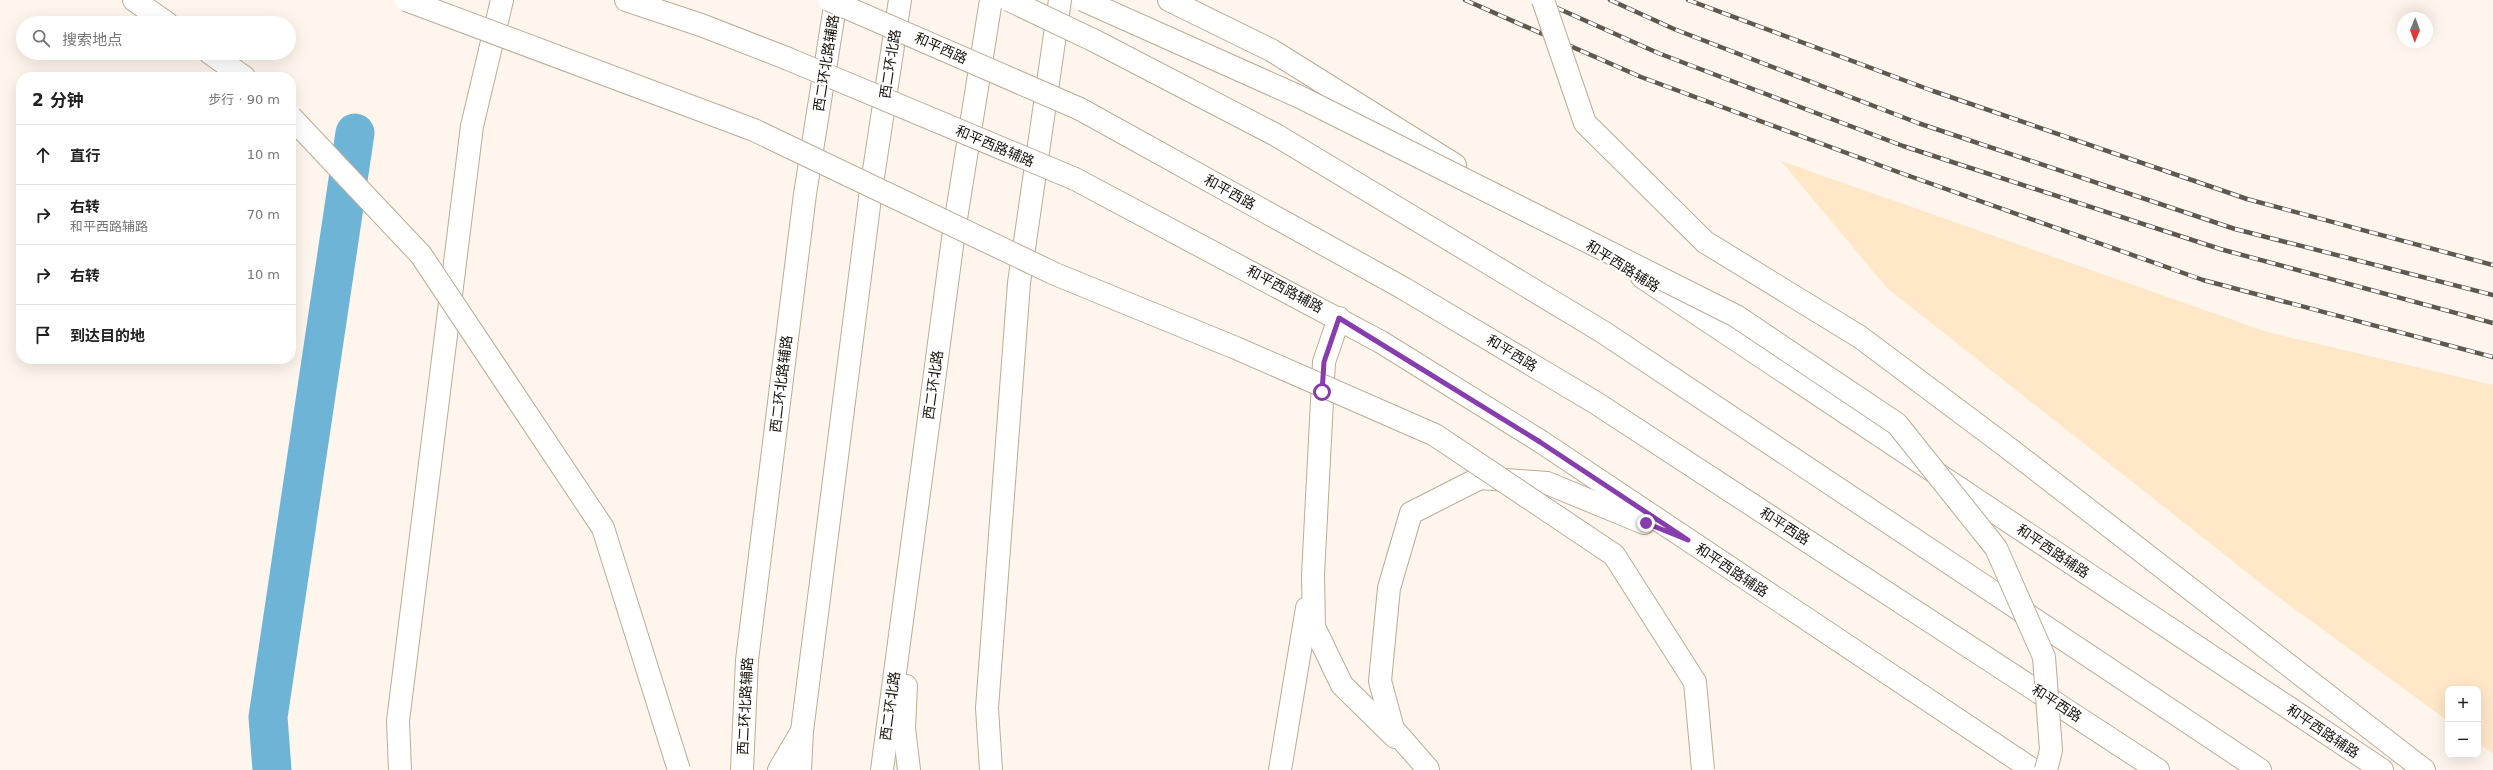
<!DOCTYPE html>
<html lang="zh">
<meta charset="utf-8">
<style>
body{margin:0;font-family:"DejaVu Sans","Noto Sans SC",sans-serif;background:#f6f6f6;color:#222}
.controls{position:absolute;right:12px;bottom:12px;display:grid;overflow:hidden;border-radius:8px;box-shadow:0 4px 16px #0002}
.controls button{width:36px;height:36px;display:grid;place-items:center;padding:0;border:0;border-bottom:1px solid #e0e0e0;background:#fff;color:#222;font:20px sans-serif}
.compass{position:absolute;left:2397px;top:12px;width:36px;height:36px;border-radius:50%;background:#fff;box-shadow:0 4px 16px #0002;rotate:181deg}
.stop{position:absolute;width:12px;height:12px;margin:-9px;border:3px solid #873dae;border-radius:50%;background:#fff}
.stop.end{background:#873dae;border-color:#fff;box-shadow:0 1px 4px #0008}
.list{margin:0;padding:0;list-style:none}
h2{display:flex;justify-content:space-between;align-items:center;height:52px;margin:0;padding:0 16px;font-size:17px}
h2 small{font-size:13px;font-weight:400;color:#767676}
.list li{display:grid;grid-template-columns:26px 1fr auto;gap:12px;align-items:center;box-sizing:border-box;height:60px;padding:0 16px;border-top:1px solid #e0e0e0}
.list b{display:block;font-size:15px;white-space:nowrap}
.list p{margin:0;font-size:13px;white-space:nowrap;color:#767676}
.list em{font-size:13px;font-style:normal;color:#767676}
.icon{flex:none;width:22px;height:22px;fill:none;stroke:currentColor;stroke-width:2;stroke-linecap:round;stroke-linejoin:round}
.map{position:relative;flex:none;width:2493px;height:770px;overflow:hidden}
.search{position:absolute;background:#fff;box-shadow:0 4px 16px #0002;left:16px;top:16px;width:280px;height:44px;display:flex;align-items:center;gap:10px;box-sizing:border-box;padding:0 14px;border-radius:22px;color:#767676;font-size:15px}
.panel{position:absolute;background:#fff;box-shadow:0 4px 16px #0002;left:16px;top:72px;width:280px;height:292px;border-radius:16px}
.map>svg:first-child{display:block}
</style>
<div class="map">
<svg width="2493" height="770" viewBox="0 0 2493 770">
<rect width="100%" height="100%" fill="#fef6ec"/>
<!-- built -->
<path fill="#ffe7c8" d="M1781,161L2267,332L2493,385V754L2478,743V689H2448V721L2278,597L1887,288Z"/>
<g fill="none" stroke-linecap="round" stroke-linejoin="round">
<!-- canal -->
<path stroke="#6eb4d7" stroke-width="39" d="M272,770L268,717L355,133"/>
<!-- secondary casing -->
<g stroke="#bdab94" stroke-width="24">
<g id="secondary">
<path d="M626,0L701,25L786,58"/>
<path d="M1169,0L1271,50L1455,165"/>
<path d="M1075,179L1381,342L1540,441L2033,770"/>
<path d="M1642,277L2382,770"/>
<path d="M1339,318L1324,362L1313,575L1314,627L1342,685L1395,737"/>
<path d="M1428,769L1393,729L1380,681L1389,588L1411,513L1480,478L1547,483L1644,523"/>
<path d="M400,770L398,721L472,126L502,0"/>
<path d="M742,770L747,660L805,194L836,0"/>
<path d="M779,770L802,731"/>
<path d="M991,770L987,708L1019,283L1060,0"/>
<path d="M1280,770L1307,608"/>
</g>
</g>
<!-- highway casing -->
<g stroke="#bdab94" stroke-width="24">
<g id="highway">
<path d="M134,0L167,23"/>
<path d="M1095,41L1276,135L1603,332L2260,770"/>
<path d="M210,53L244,77"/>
<path d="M1080,109L1403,288L1596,403L2158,770"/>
<path d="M2011,450L2424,770"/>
<path d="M906,686L904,728L909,770"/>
<path d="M800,770L802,731L871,190L900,0"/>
<path d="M882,770L954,231L991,0"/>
</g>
</g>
<!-- secondary -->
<use href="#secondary" stroke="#fff" stroke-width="22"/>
<!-- highway -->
<use href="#highway" stroke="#fff" stroke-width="22"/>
<!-- rail casing -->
<g stroke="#5f584f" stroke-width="4.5">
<g id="rail">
<path d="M1465,0L1641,77L1898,172L2203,280L2493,357"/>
<path d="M1539,0L1658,53L1903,146L2220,249L2493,323"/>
<path d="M1610,0L1674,29L1918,123L2235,229L2493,295"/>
<path d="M1688,0L1933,91L2247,199L2493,265"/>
</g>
</g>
<!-- rail -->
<use href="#rail" stroke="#fff" stroke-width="3" stroke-dasharray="9" stroke-linecap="butt"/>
<!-- secondary-bridge casing -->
<g stroke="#bdab94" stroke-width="24" stroke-linecap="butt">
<path id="secondary-bridge" d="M786,58L1075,179"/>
</g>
<!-- highway-bridge casing -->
<g stroke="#bdab94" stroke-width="24" stroke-linecap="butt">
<g id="highway-bridge">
<path d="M406,0L754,130L1055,274L1236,348L1435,435L1614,555L1695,682L1703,770"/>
<path d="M829,0L1080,109"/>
<path d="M1009,0L1095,41"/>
<path d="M1083,0L1300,97L1736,316L1897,424L1996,548L2044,657L2051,750L2046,770"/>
<path d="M1543,0L1585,123L1705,242L1860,337L2011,450"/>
<path d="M291,117L421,255L603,528L679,770"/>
</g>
</g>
<!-- secondary-bridge -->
<use href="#secondary-bridge" stroke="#fff" stroke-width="22"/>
<!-- highway-bridge -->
<use href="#highway-bridge" stroke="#fff" stroke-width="22"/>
</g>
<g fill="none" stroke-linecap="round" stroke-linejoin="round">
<!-- route -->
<path stroke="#873dae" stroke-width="5" d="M1322,392L1324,362L1339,318L1540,442L1688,540L1646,523"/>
</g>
<g text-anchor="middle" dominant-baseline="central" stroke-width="4" stroke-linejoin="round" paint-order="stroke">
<!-- street labels -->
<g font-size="14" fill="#1c160d" stroke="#fff">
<text transform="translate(941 48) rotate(24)">和平西路</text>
<text transform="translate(826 63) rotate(-81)">西二环北路辅路</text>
<text transform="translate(890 64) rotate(-81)">西二环北路</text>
<text transform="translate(995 146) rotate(23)">和平西路辅路</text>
<text transform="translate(1230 192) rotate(29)">和平西路</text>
<text transform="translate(1623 266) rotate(32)">和平西路辅路</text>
<text transform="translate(1285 289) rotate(28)">和平西路辅路</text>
<text transform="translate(1512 353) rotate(31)">和平西路</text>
<text transform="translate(781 384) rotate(-83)">西二环北路辅路</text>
<text transform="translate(933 385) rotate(-82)">西二环北路</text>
<text transform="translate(1785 526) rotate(33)">和平西路</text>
<text transform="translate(2053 551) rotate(34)">和平西路辅路</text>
<text transform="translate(1732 570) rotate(34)">和平西路辅路</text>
<text transform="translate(2057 703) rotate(33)">和平西路</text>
<text transform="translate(745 706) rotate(-87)">西二环北路辅路</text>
<text transform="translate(890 706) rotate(-82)">西二环北路</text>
<text transform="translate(2323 731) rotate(34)">和平西路辅路</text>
</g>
</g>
</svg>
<div class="controls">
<button>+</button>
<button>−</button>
</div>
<svg class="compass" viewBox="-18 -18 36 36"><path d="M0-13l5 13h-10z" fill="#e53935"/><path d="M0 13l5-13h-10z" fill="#767676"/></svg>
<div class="stop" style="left:1322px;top:392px"></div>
<div class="stop end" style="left:1646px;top:523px"></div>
<div class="search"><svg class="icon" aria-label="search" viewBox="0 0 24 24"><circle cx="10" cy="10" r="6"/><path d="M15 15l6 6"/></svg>搜索地点</div>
<section class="panel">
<h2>2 分钟<small>步行 · 90 m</small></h2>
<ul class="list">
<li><svg class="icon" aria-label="ahead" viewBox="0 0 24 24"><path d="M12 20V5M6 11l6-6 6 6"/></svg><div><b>直行</b></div><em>10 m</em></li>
<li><svg class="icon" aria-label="right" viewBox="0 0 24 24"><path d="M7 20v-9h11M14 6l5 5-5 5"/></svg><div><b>右转</b><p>和平西路辅路</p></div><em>70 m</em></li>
<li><svg class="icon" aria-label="right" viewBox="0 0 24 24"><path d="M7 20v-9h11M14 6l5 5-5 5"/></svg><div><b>右转</b></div><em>10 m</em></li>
<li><svg class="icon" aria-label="arrive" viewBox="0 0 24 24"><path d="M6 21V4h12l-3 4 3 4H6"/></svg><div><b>到达目的地</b></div></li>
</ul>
</section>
</div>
